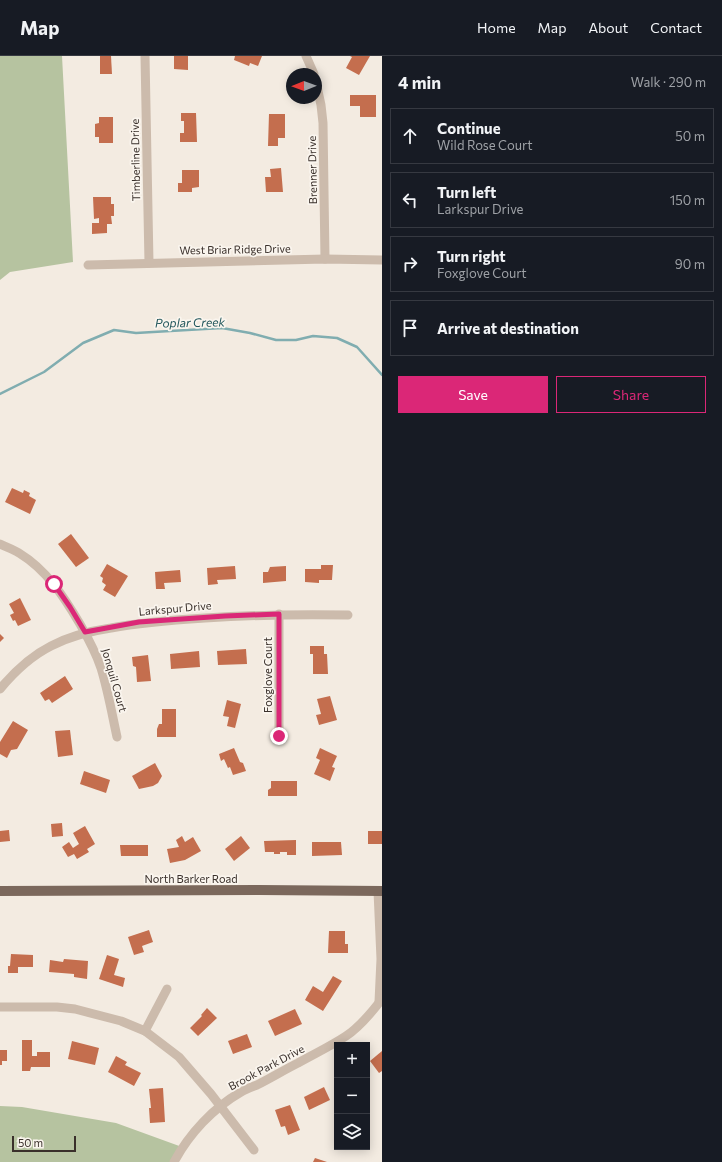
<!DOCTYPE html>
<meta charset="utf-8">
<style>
body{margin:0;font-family:Commissioner,sans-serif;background:#242831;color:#f1f3f6}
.controls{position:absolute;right:12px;bottom:12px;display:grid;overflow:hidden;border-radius:0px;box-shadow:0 2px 10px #0003}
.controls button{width:36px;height:36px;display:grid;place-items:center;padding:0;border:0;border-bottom:1px solid #363941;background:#171b24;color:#f1f3f6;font:20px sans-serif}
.compass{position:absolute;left:286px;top:12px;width:36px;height:36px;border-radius:50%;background:#171b24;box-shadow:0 2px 10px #0003;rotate:269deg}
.scale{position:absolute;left:12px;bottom:10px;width:64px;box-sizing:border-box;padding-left:4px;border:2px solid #3a302b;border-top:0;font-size:11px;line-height:14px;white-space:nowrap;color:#3a302b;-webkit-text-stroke:3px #faf5ee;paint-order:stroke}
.stop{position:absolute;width:12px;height:12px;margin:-9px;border:3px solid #db2777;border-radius:50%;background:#fff}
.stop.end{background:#db2777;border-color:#fff;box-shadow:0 1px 4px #0008}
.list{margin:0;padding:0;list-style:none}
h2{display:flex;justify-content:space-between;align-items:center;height:52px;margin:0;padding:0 16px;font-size:17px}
h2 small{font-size:13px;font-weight:400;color:#9ea1a6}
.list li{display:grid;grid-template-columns:26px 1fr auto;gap:12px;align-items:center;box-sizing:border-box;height:56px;margin:0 8px 8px;padding:0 8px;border:1px solid #363941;border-radius:0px}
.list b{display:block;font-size:15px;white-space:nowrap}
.list p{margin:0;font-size:13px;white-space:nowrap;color:#9ea1a6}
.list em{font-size:13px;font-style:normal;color:#9ea1a6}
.actions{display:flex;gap:8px;padding:12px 16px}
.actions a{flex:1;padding:9px 0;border:1px solid #db2777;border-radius:0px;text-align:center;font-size:14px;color:#db2777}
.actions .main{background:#db2777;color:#fff}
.icon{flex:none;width:22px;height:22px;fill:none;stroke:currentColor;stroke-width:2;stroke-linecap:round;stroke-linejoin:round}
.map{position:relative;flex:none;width:382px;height:1106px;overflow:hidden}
header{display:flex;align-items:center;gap:24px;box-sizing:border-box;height:56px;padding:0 20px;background:#171b24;border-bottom:1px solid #363941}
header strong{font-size:19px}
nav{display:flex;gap:22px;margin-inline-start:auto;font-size:14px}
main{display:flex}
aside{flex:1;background:#171b24}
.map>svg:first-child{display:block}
</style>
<header>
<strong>Map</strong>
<nav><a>Home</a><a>Map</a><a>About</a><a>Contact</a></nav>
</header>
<main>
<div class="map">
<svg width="382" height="1106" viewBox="0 0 382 1106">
<rect width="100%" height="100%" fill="#f3ebe1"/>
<!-- green -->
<g fill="#b6c3a0">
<path d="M0,0H62L73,206L10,216L0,224Z"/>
<path d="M0,1050L22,1051L116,1067L182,1091L174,1106H0Z"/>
</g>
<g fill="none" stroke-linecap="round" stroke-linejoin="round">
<!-- stream -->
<path stroke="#80adb0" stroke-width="2.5" d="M0,338L44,316L83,287L114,274L136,277L222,272L250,277L276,284H296L313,280L337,282L357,291L382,319"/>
</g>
<!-- building -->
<g fill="#c46e4e">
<path d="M100,0H111L112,18H100Z"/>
<path d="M174,0H188V14L174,13Z"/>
<path d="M235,0H262L258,10L250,7L249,10L234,4Z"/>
<path d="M350,0H370L359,19L346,12L352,1Z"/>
<path d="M350,39H376V61H360V50H350Z"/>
<path d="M181,57H196L197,86H180V77H184V65H181Z"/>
<path d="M269,58H285V82H278V90H268Z"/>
<path d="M99,61H113V87H99V81H95V68L99,67Z"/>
<path d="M281,112L283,136H266L265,121H271L270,113Z"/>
<path d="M182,114H199V131L192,132V136H178V127H182Z"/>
<path d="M93,141H111V148H114V160H111L112,168H107V177L92,178V167H99V162L94,163Z"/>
<path d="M12,432L23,437L24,434L30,437L29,440L36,444L30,458L5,446Z"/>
<path d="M71,478L89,502L76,511L58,488Z"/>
<path d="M107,508L128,520L115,541L103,534L106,529L102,526L103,522L100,520Z"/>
<path d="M321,509H333L332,524H319V527L305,526V513H321Z"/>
<path d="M235,510L236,523L217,524L218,528L208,529L207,512Z"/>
<path d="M286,510V525L263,527V516H268L270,511Z"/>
<path d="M180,514L181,526L164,527L165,533H156L155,516Z"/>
<path d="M20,542L31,564L18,570L15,564L13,565L10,559L14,557L9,548Z"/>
<path d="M0,578L4,582L0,586Z"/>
<path d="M310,590H324V598H327L328,618H313V598H310Z"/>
<path d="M246,593L247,608L218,609L217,595Z"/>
<path d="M199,595L200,611L171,613L170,598Z"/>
<path d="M148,599L151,625L137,626L136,611L133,610L132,601Z"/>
<path d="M65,620L73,633L52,647L49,643L45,645L40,637Z"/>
<path d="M330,640L337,664L319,669L316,659L321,658L317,643Z"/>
<path d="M227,644L241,648L235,672L227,670L229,661L223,660Z"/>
<path d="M162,653H176V681H157V673L159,668H162Z"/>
<path d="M13,665L28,674L17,693L11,694L7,702L0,698V686Z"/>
<path d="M70,674L73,699L58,701L55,675Z"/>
<path d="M234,692L240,706L243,707L246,715L233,719L230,711L228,712L224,703L221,705L219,698Z"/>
<path d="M320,692L337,700L332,711L335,712L330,725L314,718L320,704L316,702Z"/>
<path d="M155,707L162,720L158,727L153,730L139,733L132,720Z"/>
<path d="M84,715L110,724L106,737L80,728Z"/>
<path d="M271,725H297V740H268V734L271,732Z"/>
<path d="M62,767L63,780L52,781L51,768Z"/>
<path d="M85,770L95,788L87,793L89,796L77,803L74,798L68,801L62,791L69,786L73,792L79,788L73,777Z"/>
<path d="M9,774L10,785L0,786V775Z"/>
<rect x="368" y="775" width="14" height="13"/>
<path d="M182,780L185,786L193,781L201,795L185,804L170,807L167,793L179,791L176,784Z"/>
<path d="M241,780L250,792L234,805L225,793Z"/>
<path d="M296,784V799H287V796H280V798H274V796H265L264,785Z"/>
<path d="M312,786H341L342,799L312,800Z"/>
<path d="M120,789H148V800H121Z"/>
<path d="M149,874L153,886L142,890L144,896L134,899L128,881Z"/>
<path d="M329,875H345V888H348V897H328Z"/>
<path d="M11,898L33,899V911H18V917H8V910H10Z"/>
<path d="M107,899L119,903L114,919L125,922L123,931L99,923Z"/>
<path d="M64,903L88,905L87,923L74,921V918L49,916L50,904L63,906Z"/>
<path d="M333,920L342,925L323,955L305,944L313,930L323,936Z"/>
<path d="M207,952L217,962L198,980L190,972L202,960L201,959Z"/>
<path d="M295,953L302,968L275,980L268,965Z"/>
<path d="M247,978L252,991L233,998L228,985Z"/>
<path d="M22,984H32V1000H37V996H50V1011H31L30,1015H22Z"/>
<path d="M72,985L99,992L95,1009L68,1003Z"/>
<path d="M0,994H7V1005H2V1009H0Z"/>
<path d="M382,995V1015L379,1017L370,1005Z"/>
<path d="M116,1000L127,1006L125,1009L141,1017L134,1030L108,1016Z"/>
<path d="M324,1031L330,1044L309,1054L304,1041Z"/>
<path d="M163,1032L165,1066L150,1067L149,1052H151L149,1033Z"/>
<path d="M290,1049L300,1074L288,1079L285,1070L281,1071L275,1054Z"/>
<path d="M315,1102L327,1106H313Z"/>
</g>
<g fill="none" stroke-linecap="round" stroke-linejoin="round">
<!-- minor -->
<g stroke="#ccbbac" stroke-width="9">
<path d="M145,0L149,207"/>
<path d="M306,0L314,18"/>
<path d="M316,26L321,49L323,67L325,203"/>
<path d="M88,209L325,203L382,204"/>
<path d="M0,488C6,491 13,493 19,497C47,514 64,541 80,568C88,582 96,597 101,612C108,635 112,658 117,681"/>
<path d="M0,633C15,615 31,600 51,590C70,580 90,575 111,572C143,566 173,564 205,562C253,559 300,558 348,559"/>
<path d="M279,680V558"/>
<path d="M378,835L381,903L379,946"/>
<path d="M0,951H57L75,953L121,965L145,975L179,1001L211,1038L254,1094"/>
<path d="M145,975L167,933"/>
<path d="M174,1106C189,1078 213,1052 241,1036C246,1033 252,1031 257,1029C271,1022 284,1014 298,1007C314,998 331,990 346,980C360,971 372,956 382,943"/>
</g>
<!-- major -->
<path stroke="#7b685c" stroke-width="10" d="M0,835L259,834L382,835"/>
</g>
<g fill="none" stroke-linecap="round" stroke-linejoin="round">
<!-- route -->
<path stroke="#db2777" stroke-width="5" d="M54,528L70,551L85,576L139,566L225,560L279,558V680"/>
</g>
<g text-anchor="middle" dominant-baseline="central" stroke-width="3.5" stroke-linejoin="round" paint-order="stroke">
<!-- street labels -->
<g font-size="11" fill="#3a302b" stroke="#faf5ee">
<text transform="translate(135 104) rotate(-91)">Timberline Drive</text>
<text transform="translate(312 114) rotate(-91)">Brenner Drive</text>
<text transform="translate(235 193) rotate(-1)">West Briar Ridge Drive</text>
<text transform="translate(175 552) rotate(-5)">Larkspur Drive</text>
<text transform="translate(267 619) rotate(-90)">Foxglove Court</text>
<text transform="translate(115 624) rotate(74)">Jonquil Court</text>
<text x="191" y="822">North Barker Road</text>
<text transform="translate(266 1011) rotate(-28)">Brook Park Drive</text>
</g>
<!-- water labels -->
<g font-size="12" font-style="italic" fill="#21565b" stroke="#faf5ee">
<text transform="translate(190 266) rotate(-1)">Poplar Creek</text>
</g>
</g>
</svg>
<div class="controls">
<button>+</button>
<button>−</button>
<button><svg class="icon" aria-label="layers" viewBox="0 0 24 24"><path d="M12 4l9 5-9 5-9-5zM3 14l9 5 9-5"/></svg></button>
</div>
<svg class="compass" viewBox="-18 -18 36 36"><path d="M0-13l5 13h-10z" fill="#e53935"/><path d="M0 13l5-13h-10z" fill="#9ea1a6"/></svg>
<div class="scale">50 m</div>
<div class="stop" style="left:54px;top:528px"></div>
<div class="stop end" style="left:279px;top:680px"></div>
</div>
<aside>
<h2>4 min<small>Walk · 290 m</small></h2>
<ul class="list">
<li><svg class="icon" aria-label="ahead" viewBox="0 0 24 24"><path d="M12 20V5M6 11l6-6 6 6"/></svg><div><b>Continue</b><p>Wild Rose Court</p></div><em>50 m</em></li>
<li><svg class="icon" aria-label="left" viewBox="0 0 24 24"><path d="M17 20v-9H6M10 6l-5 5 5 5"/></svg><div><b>Turn left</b><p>Larkspur Drive</p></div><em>150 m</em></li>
<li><svg class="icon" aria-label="right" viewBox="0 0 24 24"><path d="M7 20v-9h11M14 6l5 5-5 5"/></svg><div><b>Turn right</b><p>Foxglove Court</p></div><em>90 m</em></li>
<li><svg class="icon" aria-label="arrive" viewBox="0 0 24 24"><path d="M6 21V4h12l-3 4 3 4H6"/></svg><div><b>Arrive at destination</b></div></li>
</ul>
<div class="actions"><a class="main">Save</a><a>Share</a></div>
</aside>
</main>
